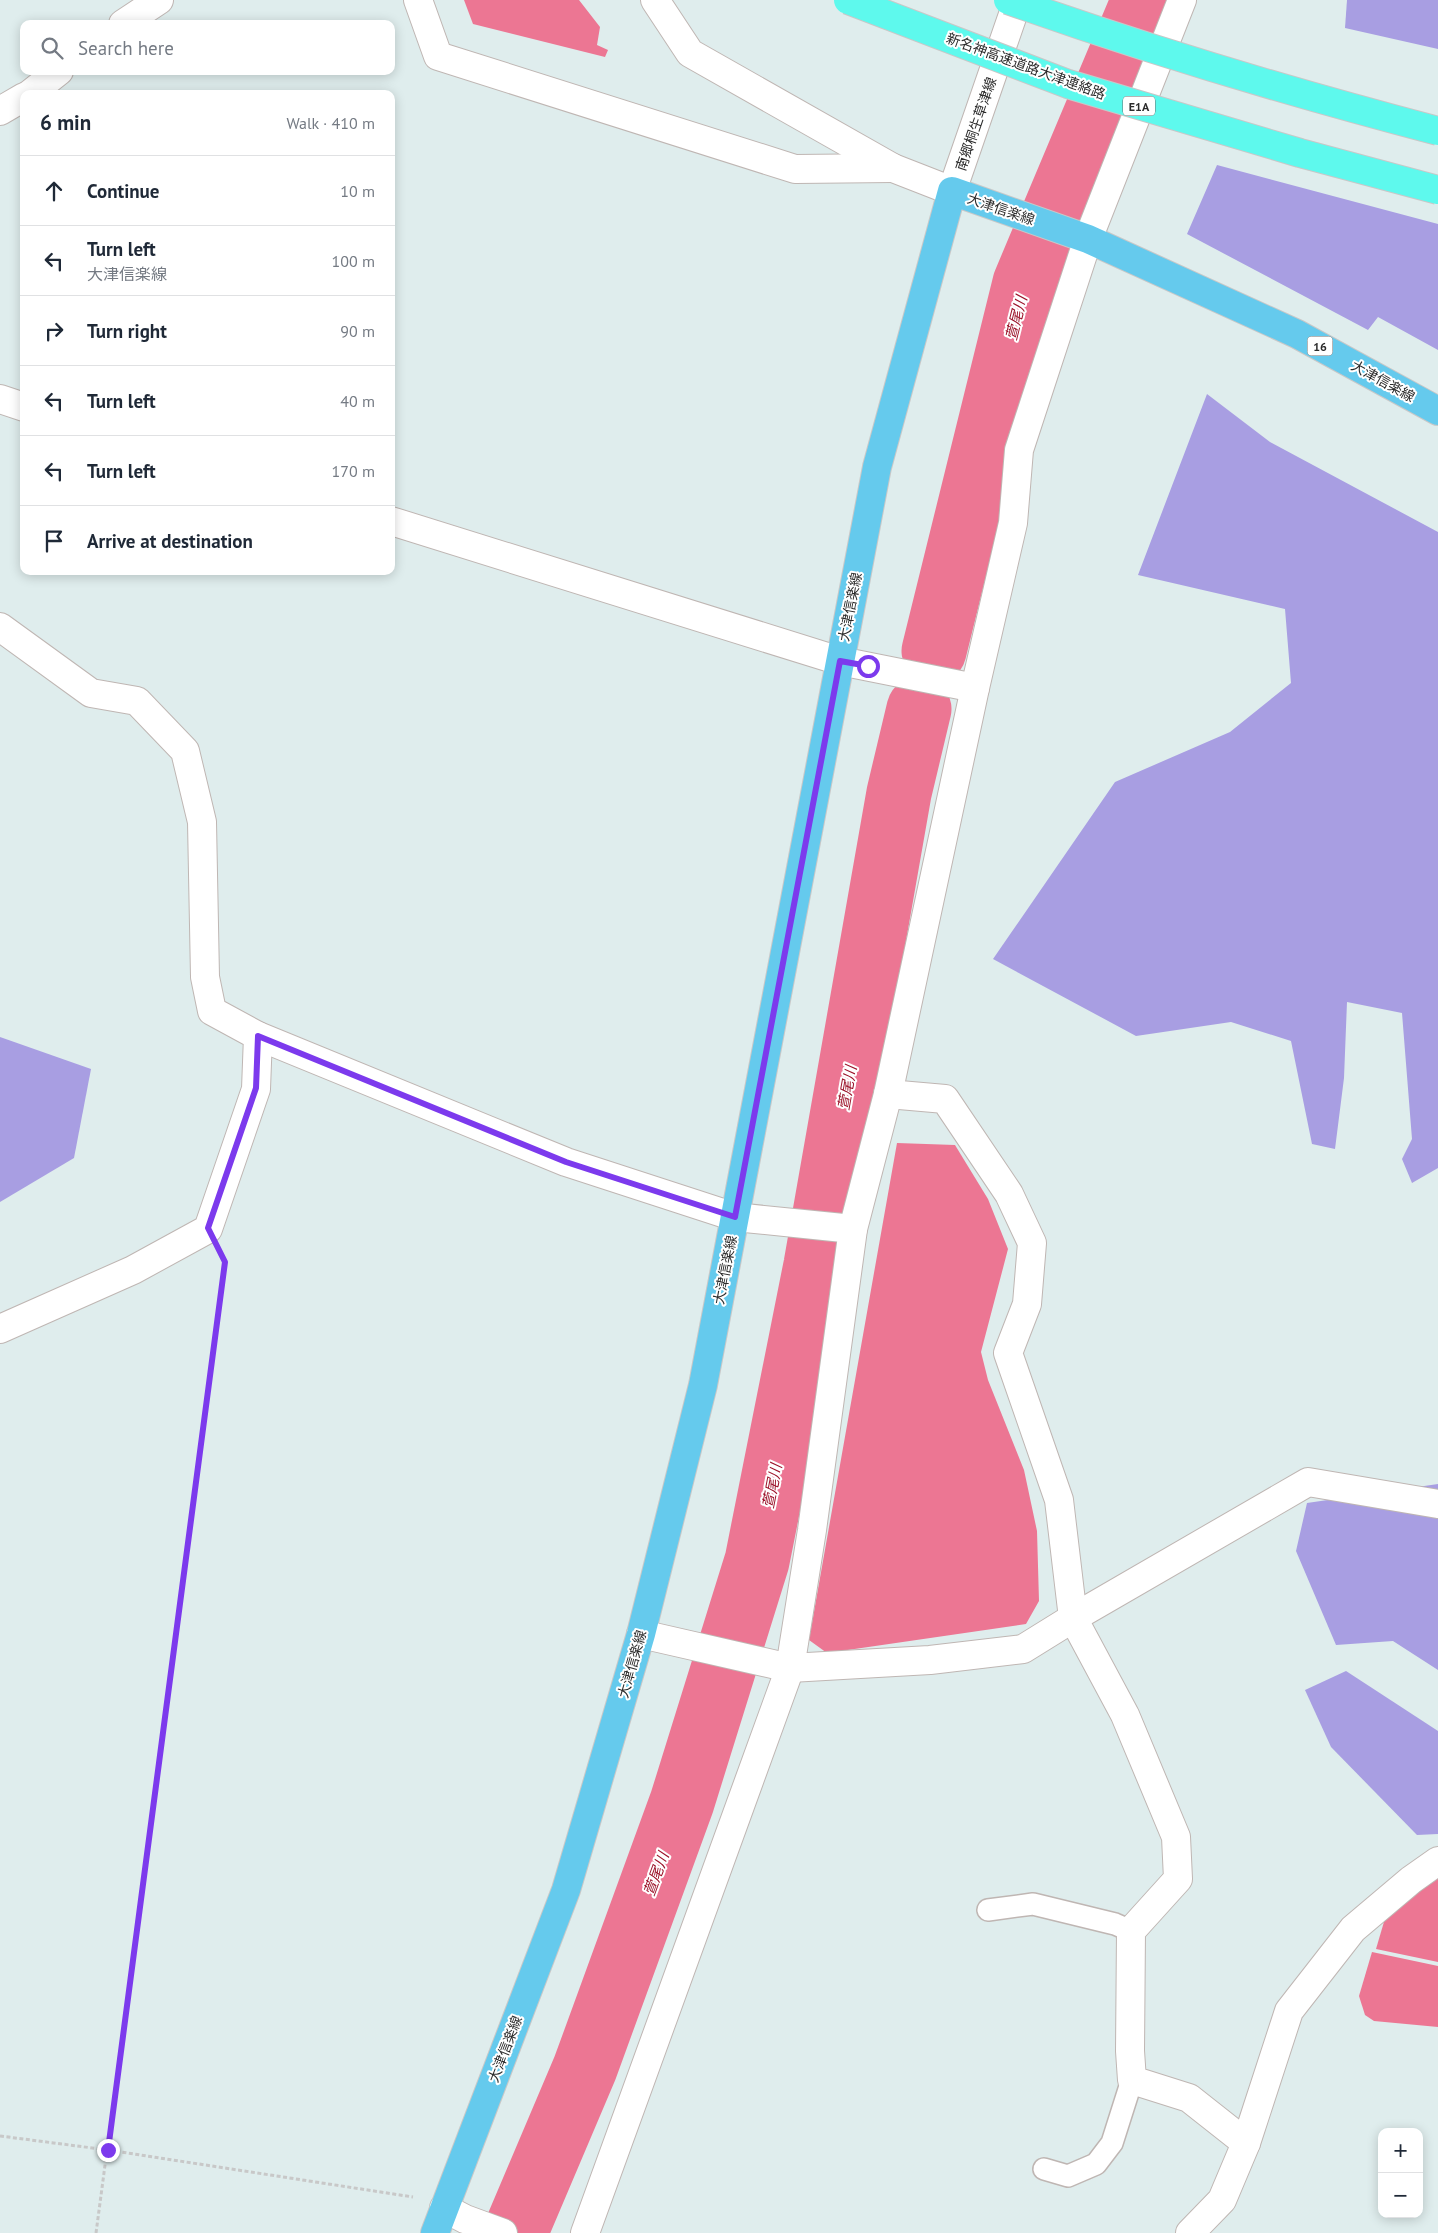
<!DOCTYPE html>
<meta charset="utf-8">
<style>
body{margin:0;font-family:"PT Sans","Noto Sans JP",sans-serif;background:#f6f6f7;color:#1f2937}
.controls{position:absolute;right:15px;bottom:15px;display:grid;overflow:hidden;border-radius:10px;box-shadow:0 2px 12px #0003}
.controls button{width:45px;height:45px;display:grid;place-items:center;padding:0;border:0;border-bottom:1px solid #e0e1e3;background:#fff;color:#1f2937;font:25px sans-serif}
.stop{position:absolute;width:15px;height:15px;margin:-11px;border:4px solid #7c3aed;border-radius:50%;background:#fff}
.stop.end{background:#7c3aed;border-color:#fff;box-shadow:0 1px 5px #0008}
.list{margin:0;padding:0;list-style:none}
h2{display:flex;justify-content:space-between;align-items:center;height:65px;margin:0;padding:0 20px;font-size:21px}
h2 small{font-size:16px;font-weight:400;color:#747a83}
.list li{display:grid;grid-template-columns:32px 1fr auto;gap:15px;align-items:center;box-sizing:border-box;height:70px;padding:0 20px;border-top:1px solid #e0e1e3}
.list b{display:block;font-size:19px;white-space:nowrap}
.list p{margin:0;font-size:16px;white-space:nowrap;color:#747a83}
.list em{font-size:16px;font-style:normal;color:#747a83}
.icon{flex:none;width:28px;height:28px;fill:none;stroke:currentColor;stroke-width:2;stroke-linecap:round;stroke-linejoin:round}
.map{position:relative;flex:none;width:1438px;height:2233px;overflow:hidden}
.search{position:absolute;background:#fff;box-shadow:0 2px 12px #0003;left:20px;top:20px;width:375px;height:55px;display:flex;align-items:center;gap:12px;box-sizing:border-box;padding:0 18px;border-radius:10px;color:#747a83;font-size:19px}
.panel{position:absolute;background:#fff;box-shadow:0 2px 12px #0003;left:20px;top:90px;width:375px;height:485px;border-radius:10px}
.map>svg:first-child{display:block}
</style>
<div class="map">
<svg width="1438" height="2233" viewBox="0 0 1438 2233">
<rect width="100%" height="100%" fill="#dfeded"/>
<!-- green -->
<g fill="#a89ee2">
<path d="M1347,0H1438V49L1345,28Z"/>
<path d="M1217,165L1438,224V350L1378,317L1368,330L1187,234Z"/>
<path d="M1207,394L1270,442L1438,532V1168L1412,1183L1402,1159L1412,1139L1402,1013L1347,1002L1344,1078L1335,1149L1312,1144L1291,1041L1231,1022L1136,1036L993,959L1115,782L1230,732L1291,683L1285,609L1138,575Z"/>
<path d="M0,1037L91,1069L74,1158L0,1202Z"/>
<path d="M1438,1484V1670L1393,1641L1336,1645L1296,1551L1307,1503Z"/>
<path d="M1346,1671L1438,1731V1834L1417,1835L1331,1747L1305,1690Z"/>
</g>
<!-- water -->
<g fill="#ec7693">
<path d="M464,0H579L600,27L597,45L608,50L605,57L473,24Z"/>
<path d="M897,1143L955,1145L988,1199L1008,1249L981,1352L988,1380L1024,1470L1037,1531L1039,1601L1026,1624L827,1653L809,1640Z"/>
<path d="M1438,1873V1962L1376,1949L1386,1915Z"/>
<path d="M1372,1952L1438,1966V2027L1374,2021L1365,2015L1359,1996Z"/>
</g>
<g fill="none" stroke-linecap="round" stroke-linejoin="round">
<!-- river -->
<g stroke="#ec7693" stroke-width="65">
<path d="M934,651L1025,283L1144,0"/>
<path d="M515,2233L585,2068L682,1802L757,1561L816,1265L899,793L919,709"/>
</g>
<!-- service casing -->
<g stroke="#bfb6b3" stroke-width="24">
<g id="service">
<path d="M988,1910L1033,1904L1115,1924L1131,1931"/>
<path d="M1044,2169L1068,2176L1096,2164L1112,2143L1132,2080"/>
</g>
</g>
<!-- minor casing -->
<g stroke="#bfb6b3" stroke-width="30">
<g id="minor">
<path d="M418,0L438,56L795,169L893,168"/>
<path d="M123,24L159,0"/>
<path d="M30,94L59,71"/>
<path d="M0,111L24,97"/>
<path d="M0,399L24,407"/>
<path d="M391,521L840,661L975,688"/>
<path d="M0,627L91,693L137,701L185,751L202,822L205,977L212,1011L258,1036L256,1089L208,1229L133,1270L0,1329"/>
<path d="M258,1036L566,1162L735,1217L853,1229"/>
<path d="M888,1094L945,1099L1009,1194L1032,1243L1027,1304L1008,1353L1059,1500L1073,1618L1125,1715L1176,1837L1178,1879L1131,1931L1130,2051L1132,2080L1189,2098L1246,2143"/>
<path d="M641,1634L790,1668L930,1660L1023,1649L1073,1618L1308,1482L1438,1504"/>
<path d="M444,2208L465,2219L503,2233"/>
<path d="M585,2233L790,1668L812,1530L853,1229L888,1094L975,688L1013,523L1019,450L1088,239L1182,0"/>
<path d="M1190,2233L1222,2200L1246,2143L1289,2011L1353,1929L1411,1880L1438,1861"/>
</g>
</g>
<!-- tertiary casing -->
<g stroke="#bfb6b3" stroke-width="30">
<path id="tertiary" d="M655,0L690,53L893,168L952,191"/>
</g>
<!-- secondary casing -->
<g stroke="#bfb6b3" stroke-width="30">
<path id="secondary" d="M952,191L1018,0"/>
</g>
<!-- primary casing -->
<g stroke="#c8c8c8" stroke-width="30">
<path id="primary" d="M435,2233L566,1890L641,1634L703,1385L877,467L952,191L1088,239L1297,334L1438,411"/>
</g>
<!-- path -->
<g stroke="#c8c8c8" stroke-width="3" stroke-dasharray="4 2.5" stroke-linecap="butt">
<path d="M0,2136L108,2150L413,2197"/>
<path d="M96,2233L225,1262L223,1258"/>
</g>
<!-- service -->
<use href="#service" stroke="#fff" stroke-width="21"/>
<!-- minor -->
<use href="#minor" stroke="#fff" stroke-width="28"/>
<!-- tertiary -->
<use href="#tertiary" stroke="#fff" stroke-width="28"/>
<!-- secondary -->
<use href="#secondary" stroke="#fff" stroke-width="28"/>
<!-- primary -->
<use href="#primary" stroke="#65caed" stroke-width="28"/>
<!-- motorway-bridge casing -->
<g stroke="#c8c8c8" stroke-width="30" stroke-linecap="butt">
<g id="motorway-bridge">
<path d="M848,0L1068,84L1300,153L1438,190"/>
<path d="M1008,0C1149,50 1293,93 1438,131"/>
</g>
</g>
<!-- motorway-bridge -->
<use href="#motorway-bridge" stroke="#5ef9ed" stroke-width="28"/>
</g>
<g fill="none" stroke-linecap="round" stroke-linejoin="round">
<!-- route -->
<path stroke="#7c3aed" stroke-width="6" d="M108,2150L225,1262L208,1228L256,1088L258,1036L566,1162L735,1217L840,661L868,666"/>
</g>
<g text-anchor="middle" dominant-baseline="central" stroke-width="4" stroke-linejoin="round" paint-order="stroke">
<!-- shield labels -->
<g fill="#fff" stroke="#6b6b6b" stroke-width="1">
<rect x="1123" y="96.5" width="32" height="19" rx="4"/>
<rect x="1307.5" y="336.5" width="25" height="19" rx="4"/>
</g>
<g font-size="12" font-weight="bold" fill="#2c2c2c">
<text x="1139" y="106">E1A</text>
<text x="1320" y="346">16</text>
</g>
<!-- street labels -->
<g font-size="14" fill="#2c2c2c" stroke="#fff">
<text transform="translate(1026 66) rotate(20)">新名神高速道路大津連絡路</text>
<text transform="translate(976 124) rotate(-71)">南郷桐生草津線</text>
<text transform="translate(1001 209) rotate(19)">大津信楽線</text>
<text transform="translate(1383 381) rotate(29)">大津信楽線</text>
<text transform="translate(850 607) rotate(-79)">大津信楽線</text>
<text transform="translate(725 1270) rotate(-79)">大津信楽線</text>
<text transform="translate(632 1664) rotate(-74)">大津信楽線</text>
<text transform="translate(505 2049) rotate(-69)">大津信楽線</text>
</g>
<!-- water labels -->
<g font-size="15" font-style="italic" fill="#9b1229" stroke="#fff">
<text transform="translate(1016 318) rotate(-76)">萱尾川</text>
<text transform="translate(847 1088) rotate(-80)">萱尾川</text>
<text transform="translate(772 1486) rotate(-79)">萱尾川</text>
<text transform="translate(656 1874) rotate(-70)">萱尾川</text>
</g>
</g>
</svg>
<div class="controls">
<button>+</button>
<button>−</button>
</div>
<div class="stop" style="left:868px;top:666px"></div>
<div class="stop end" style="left:108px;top:2150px"></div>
<div class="search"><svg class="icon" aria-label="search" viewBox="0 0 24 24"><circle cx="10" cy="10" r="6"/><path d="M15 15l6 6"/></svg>Search here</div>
<section class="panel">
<h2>6 min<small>Walk · 410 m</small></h2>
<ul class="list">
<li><svg class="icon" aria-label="ahead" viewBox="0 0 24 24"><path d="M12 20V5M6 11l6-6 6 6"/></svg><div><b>Continue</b></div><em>10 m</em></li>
<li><svg class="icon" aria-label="left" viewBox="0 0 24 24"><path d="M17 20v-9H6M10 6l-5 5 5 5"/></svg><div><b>Turn left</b><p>大津信楽線</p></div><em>100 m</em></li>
<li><svg class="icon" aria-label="right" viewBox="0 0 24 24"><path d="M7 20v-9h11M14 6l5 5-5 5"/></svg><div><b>Turn right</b></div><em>90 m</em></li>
<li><svg class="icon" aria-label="left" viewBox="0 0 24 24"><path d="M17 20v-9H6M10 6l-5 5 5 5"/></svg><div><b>Turn left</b></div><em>40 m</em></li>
<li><svg class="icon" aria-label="left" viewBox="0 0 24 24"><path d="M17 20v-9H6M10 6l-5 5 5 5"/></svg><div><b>Turn left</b></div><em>170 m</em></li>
<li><svg class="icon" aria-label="arrive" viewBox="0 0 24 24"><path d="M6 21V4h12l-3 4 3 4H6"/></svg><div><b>Arrive at destination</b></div></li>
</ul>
</section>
</div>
